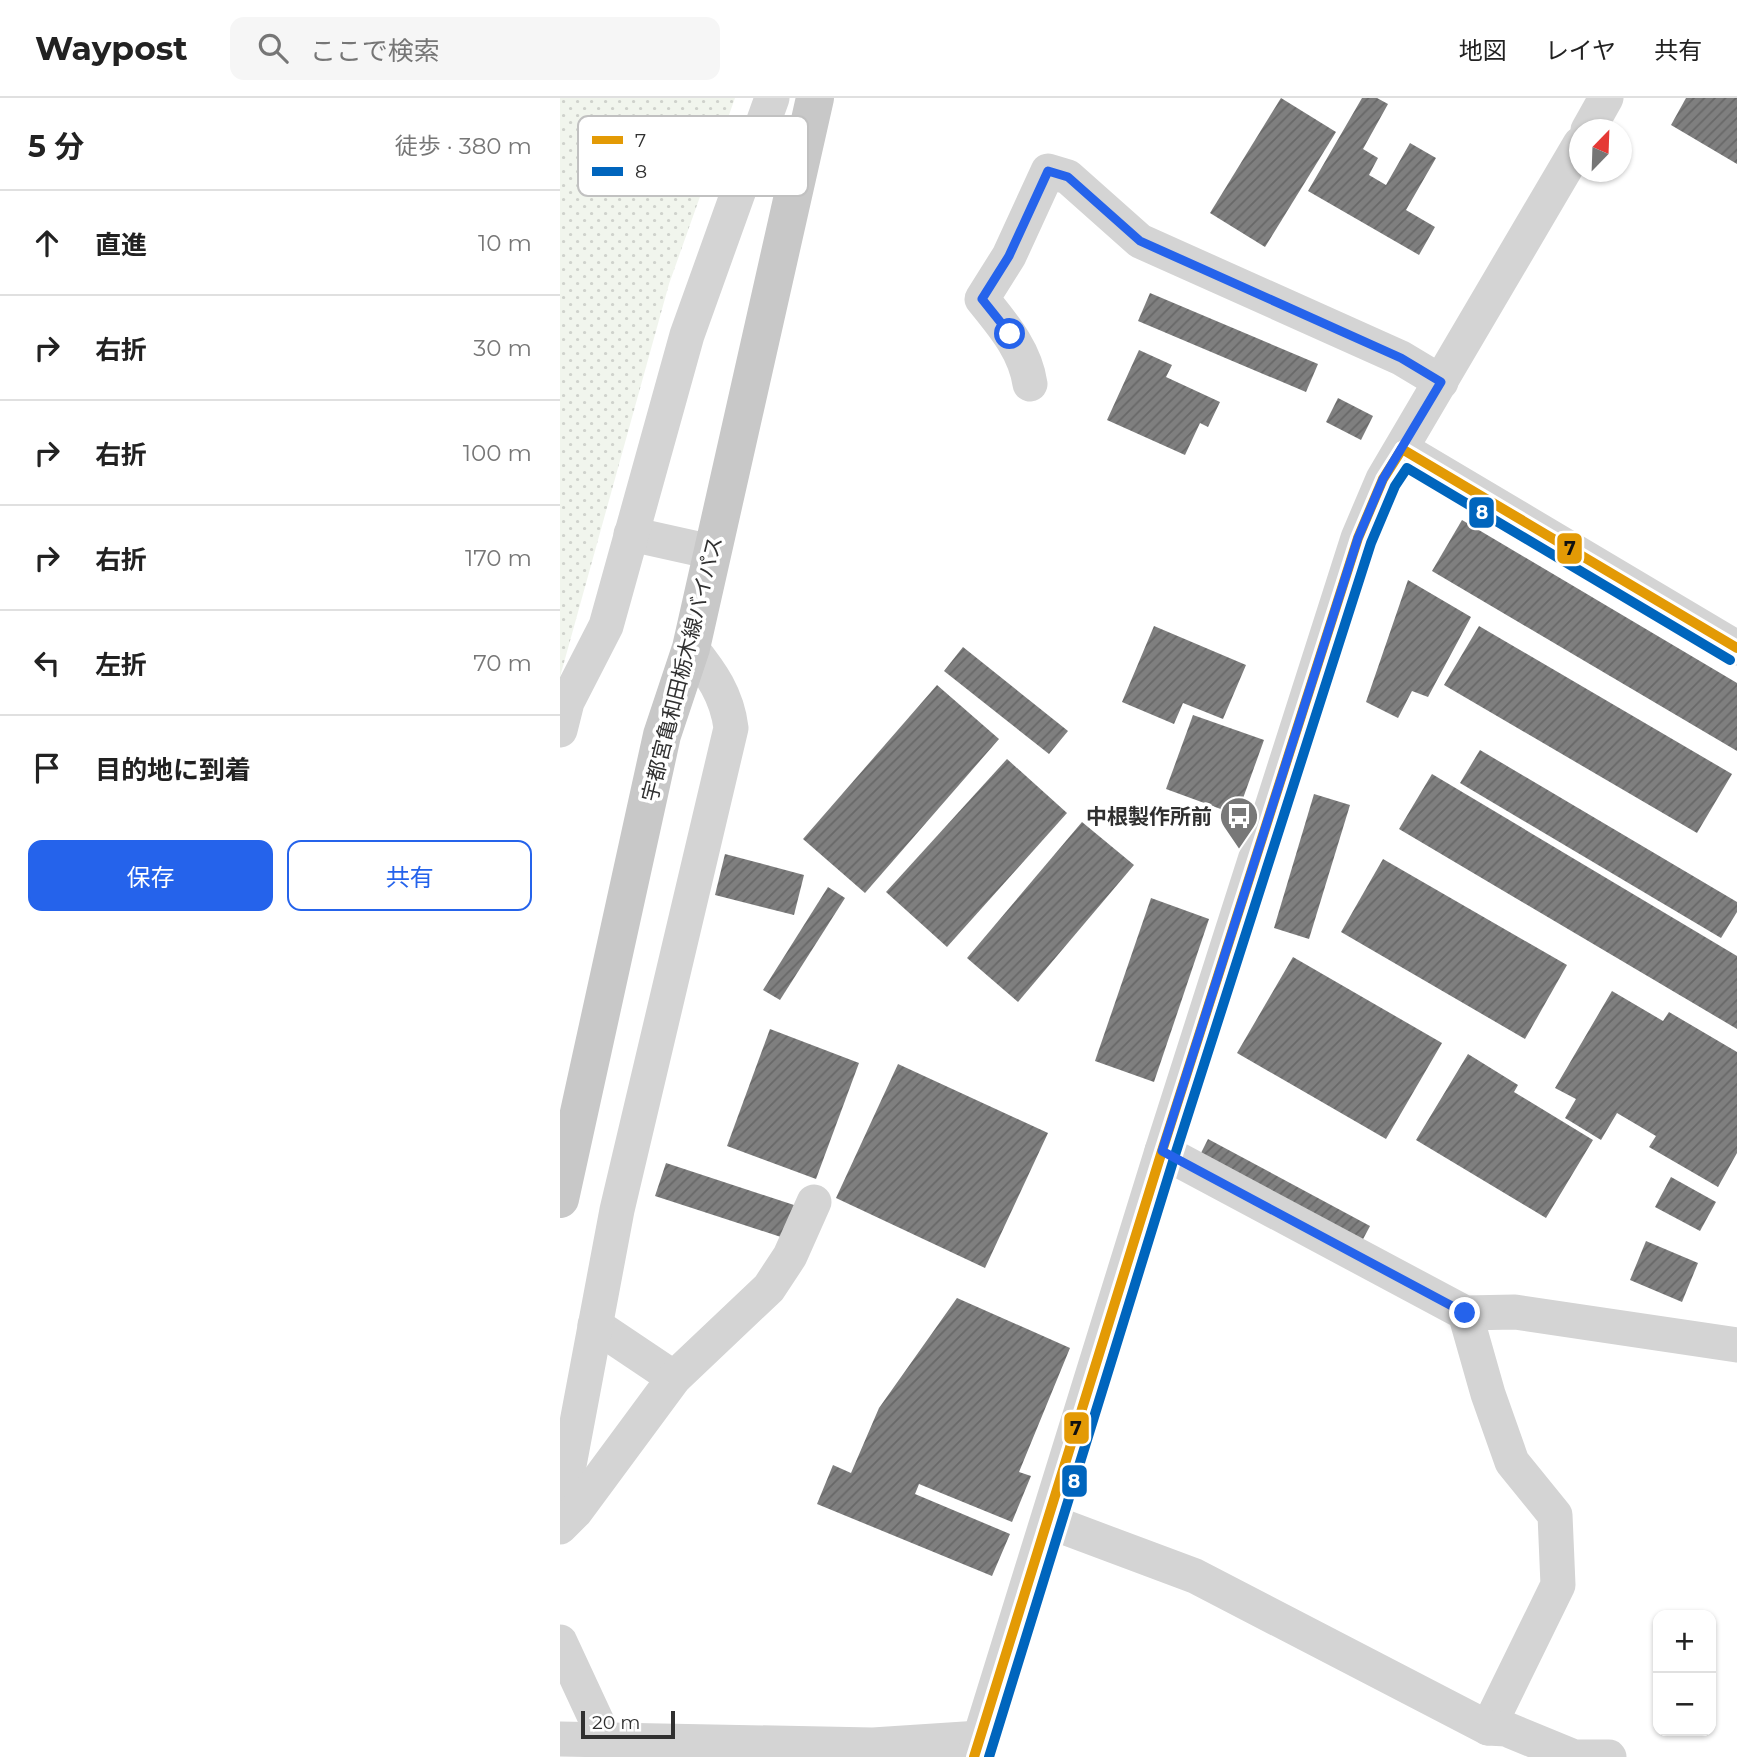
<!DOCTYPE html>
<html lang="ja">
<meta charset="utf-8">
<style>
body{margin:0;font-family:Montserrat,"Noto Sans JP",sans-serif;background:#f6f6f6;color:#222}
.controls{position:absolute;right:21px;bottom:21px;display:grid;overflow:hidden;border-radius:14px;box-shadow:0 2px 5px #0004}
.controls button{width:63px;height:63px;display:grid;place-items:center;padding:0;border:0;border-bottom:2px solid #e0e0e0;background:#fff;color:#222;font:35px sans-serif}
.compass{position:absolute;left:1009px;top:21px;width:63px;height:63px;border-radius:50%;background:#fff;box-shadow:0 2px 5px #0004;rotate:23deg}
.scale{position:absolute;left:21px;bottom:18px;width:94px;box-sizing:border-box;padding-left:7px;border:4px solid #303030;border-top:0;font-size:19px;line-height:24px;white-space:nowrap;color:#303030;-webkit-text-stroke:5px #fff;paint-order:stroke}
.stop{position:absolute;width:21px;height:21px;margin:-16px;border:5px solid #2563eb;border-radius:50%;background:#fff}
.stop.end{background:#2563eb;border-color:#fff;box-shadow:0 2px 7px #0008}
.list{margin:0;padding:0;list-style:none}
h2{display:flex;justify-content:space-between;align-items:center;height:91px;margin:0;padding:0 28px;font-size:30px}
h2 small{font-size:23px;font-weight:400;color:#767676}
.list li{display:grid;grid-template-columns:46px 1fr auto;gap:21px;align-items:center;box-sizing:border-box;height:105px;padding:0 28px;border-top:2px solid #e0e0e0}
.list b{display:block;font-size:26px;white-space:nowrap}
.list em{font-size:23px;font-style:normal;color:#767676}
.actions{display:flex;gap:14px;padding:21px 28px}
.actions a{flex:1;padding:16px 0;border:2px solid #2563eb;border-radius:14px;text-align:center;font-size:24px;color:#2563eb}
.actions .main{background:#2563eb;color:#fff}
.icon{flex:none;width:38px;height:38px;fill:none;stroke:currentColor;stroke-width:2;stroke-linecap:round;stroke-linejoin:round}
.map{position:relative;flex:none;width:1177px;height:1659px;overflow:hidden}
header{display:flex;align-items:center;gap:42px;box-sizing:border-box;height:98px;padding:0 35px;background:#fff;border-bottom:2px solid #e0e0e0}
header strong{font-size:33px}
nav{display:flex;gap:38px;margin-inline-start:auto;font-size:24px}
.search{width:490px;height:63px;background:#f6f6f6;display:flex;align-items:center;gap:18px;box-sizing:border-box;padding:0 24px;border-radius:14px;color:#767676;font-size:26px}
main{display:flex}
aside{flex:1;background:#fff}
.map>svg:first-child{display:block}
</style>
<header>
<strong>Waypost</strong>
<div class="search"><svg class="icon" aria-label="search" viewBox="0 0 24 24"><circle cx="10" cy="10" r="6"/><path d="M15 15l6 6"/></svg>ここで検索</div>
<nav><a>地図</a><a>レイヤ</a><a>共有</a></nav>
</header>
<main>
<aside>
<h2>5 分<small>徒歩 · 380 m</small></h2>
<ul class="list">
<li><svg class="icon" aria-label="ahead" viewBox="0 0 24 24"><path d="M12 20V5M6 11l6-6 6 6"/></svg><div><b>直進</b></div><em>10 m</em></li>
<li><svg class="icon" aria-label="right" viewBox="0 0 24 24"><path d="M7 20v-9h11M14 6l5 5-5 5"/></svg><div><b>右折</b></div><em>30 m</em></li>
<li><svg class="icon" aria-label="right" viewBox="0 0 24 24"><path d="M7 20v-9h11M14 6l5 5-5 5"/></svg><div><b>右折</b></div><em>100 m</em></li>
<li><svg class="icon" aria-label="right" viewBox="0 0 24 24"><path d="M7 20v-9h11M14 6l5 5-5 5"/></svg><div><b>右折</b></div><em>170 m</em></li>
<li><svg class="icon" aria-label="left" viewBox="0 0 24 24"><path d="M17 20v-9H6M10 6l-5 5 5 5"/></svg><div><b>左折</b></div><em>70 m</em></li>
<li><svg class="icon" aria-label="arrive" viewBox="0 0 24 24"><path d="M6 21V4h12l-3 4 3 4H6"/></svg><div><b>目的地に到着</b></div></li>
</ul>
<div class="actions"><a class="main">保存</a><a>共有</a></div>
</aside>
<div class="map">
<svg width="1177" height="1659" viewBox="0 0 1177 1659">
<defs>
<pattern id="grass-dots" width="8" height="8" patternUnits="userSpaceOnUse" patternTransform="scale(1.75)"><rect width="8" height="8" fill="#f1f5ed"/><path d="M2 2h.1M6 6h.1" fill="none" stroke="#cfd2cc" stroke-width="1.8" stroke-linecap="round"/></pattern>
<pattern id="building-hatch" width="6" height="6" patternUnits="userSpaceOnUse" patternTransform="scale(1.75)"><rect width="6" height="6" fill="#7f7f7f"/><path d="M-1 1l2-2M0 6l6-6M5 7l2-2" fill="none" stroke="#686868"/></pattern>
</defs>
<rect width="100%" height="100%" fill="#fff"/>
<!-- grass -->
<path fill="url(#grass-dots)" d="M0,0H175L109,186L0,579Z"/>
<!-- building -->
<g fill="url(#building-hatch)">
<path d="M721,0L776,34L705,149L650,115Z"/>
<path d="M802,0H817L828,6L803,51L818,60L809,77L826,87L850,45L876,60L846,112L875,129L859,157L748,93Z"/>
<path d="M1126,0H1177V66L1111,27Z"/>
<path d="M590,195L758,266L746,294L578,223Z"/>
<path d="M579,252L612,267L606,279L660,304L648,329L640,325L625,357L547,322Z"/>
<path d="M778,300L813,318L801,342L766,324Z"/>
<path d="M902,422L1177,585V653L872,473Z"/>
<path d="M848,482L911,519L868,599L852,593L838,620L806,604Z"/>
<path d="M594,528L686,567L663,621L623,605L614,626L562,604Z"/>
<path d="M919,528L1172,676L1137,735L884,587Z"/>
<path d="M403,549L508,633L489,656L384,573Z"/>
<path d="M377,587L439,641L305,795L243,741Z"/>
<path d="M633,617L704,642L677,717L606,691Z"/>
<path d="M920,652L1177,804V814L1161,840L900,685Z"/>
<path d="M447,661L507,715L387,849L326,794Z"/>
<path d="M872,676L1177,858V931L839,731Z"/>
<path d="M754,696L790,707L749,841L714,830Z"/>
<path d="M522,724L574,767L458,904L407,860Z"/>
<path d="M165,756L244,777L234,817L155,797Z"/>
<path d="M823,761L1007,867L965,941L781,834Z"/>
<path d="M268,789L285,800L220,902L203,892Z"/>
<path d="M591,800L649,821L594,984L535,963Z"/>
<path d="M733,859L882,945L826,1041L677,955Z"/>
<path d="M1052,893L1103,923L1109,914L1177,954V1055L1158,1089L1089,1049L1096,1038L1057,1015L1041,1042L1005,1020L1016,1001L995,990Z"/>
<path d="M210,931L299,965L256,1081L167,1048Z"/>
<path d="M908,956L958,987L954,994L1033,1042L986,1120L856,1042Z"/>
<path d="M338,966L488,1035L425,1170L276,1100Z"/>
<path d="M648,1041L810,1128L801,1145L640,1057Z"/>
<path d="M106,1065L237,1108L227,1141L95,1098Z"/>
<path d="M1111,1079L1156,1104L1140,1133L1095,1109Z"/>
<path d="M1086,1143L1138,1165L1122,1204L1070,1182Z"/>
<path d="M397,1200L510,1250L459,1374L471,1378L452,1424L359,1386L355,1396L450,1436L432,1478L257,1406L273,1367L291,1375L319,1310Z"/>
</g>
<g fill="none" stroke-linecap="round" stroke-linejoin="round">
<!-- minor -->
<g stroke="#d4d4d4" stroke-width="35">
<path d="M1028,32L1046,0"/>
<path d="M470,286C465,252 443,227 422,201L449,158L488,73L508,79L580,143L841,260L881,284"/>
<path d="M842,351L1177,550"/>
<path d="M71,436L152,454"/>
<path d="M0,632L7,604L46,528L127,237L212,0"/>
<path d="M602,1053L905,1215L955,1214L1177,1247"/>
<path d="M905,1215L928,1296L952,1364L995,1417L998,1487L928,1630"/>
<path d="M35,1227L114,1280"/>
<path d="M0,1415L57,1112L171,630C167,597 151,575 131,550"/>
<path d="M488,1423L635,1478L928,1630L946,1631L1014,1659H1049"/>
<path d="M0,1429L15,1414L114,1280L209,1190L230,1158L254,1104"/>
<path d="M0,1544L45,1641"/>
<path d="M0,1641L313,1647L420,1640"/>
<path d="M414,1659L602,1053L798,440L823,381L1020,46"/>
</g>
<!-- major -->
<path stroke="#c8c8c8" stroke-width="38" d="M0,1101L102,637L131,550L255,0"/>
<!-- bus-1 casing -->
<g stroke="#fff" stroke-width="16">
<g id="bus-1">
<path d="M842,351L1177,550"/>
<path d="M414,1659L602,1053L798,440L823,381L842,351"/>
</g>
</g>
<!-- bus-2 casing -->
<g stroke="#fff" stroke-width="16">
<path id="bus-2" d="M429,1659L615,1057L811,445L835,388L847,370L1170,562"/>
</g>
<!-- bus-1 -->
<use href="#bus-1" stroke="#e39a05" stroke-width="10"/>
<!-- bus-2 -->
<use href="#bus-2" stroke="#0065bd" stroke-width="10"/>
</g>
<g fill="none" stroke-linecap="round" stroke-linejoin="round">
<!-- route -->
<path stroke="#2563eb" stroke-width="9" d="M450,236L422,201L449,158L488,73L508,79L580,143L841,260L881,284L823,381L798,440L602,1053L905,1215"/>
</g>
<!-- icons -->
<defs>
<g id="bus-pin" transform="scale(2.0125)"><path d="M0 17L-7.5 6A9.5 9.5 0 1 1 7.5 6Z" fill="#787878" stroke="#fff"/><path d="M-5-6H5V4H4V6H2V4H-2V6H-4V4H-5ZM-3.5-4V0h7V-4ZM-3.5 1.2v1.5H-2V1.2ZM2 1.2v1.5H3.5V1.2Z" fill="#fff"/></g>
</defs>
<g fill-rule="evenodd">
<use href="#bus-pin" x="679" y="718"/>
</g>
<g text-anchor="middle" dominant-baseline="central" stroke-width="7" stroke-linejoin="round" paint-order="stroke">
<!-- street labels -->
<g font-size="21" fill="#303030" stroke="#fff">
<text transform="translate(122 571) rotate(-76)">宇都宮亀和田栃木線バイパス</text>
</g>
<!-- poi labels -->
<g font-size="21" font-weight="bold" fill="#303030" stroke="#fff" text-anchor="end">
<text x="652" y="718">中根製作所前</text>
</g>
</g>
<!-- legend -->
<rect x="18" y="18" width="230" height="80" rx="10" fill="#fff" stroke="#c1c1c1" stroke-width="2"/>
<rect x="32" y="38" width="31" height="8" fill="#e39a05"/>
<rect x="32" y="69" width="31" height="9" fill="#0065bd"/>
<g font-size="19" fill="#303030">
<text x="75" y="49">7</text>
<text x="75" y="80">8</text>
</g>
<g stroke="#fff" stroke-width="2.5">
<rect x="908" y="398" width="27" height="33" rx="7" fill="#0065bd"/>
<rect x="996" y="434" width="27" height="33" rx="7" fill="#e39a05"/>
<rect x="503" y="1313" width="27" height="34" rx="7" fill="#e39a05"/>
<rect x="501" y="1366" width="27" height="34" rx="7" fill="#0065bd"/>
</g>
<g font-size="19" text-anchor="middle" font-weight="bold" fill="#fff">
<text x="922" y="421">8</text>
<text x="514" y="1390">8</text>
</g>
<g font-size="19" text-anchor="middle" font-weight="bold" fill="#111">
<text x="1010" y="457">7</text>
<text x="516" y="1337">7</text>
</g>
</svg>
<div class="controls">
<button>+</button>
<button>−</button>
</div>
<svg class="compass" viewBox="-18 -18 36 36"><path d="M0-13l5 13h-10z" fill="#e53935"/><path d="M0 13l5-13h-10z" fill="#767676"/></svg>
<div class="scale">20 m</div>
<div class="stop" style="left:450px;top:236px"></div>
<div class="stop end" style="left:905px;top:1215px"></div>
</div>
</main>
